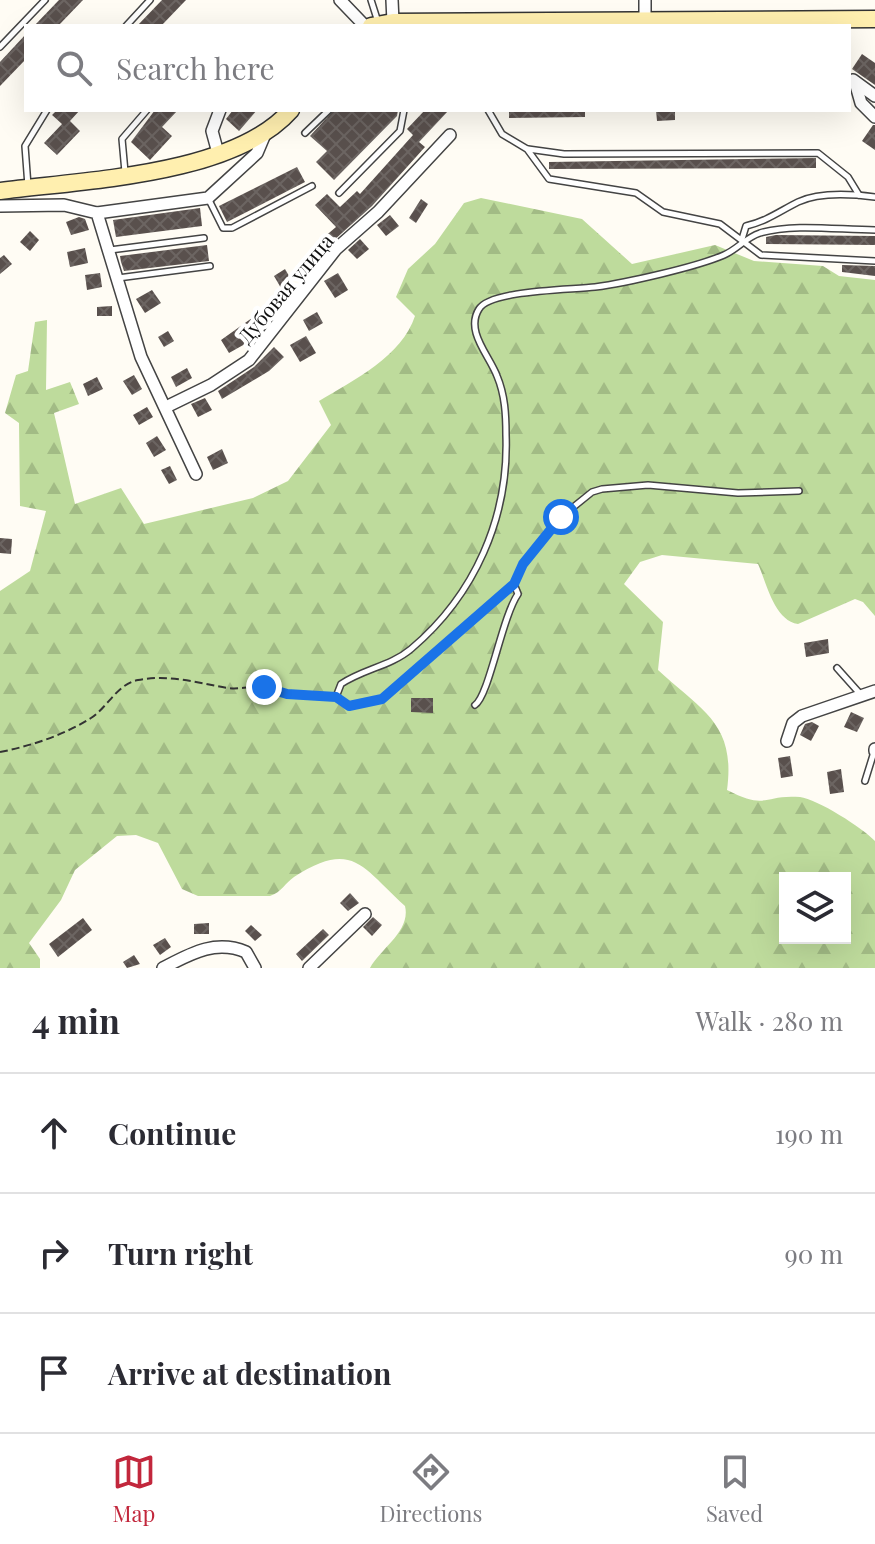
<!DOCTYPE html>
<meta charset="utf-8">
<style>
body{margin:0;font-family:"Playfair Display",serif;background:#f7f7f7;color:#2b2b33}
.controls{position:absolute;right:24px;bottom:24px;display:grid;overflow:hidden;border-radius:0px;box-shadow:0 8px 32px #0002}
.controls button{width:72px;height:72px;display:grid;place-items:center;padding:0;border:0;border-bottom:2px solid #e1e1e2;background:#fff;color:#2b2b33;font:40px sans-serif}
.stop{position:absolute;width:24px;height:24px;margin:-18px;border:6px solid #1a73e8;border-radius:50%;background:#fff}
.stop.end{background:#1a73e8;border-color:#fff;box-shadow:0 2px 8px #0008}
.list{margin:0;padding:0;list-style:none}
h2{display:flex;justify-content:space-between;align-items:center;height:104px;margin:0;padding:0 32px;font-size:34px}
h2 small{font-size:26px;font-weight:400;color:#7c7c81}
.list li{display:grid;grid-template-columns:52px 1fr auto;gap:24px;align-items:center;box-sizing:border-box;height:120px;padding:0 32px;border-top:2px solid #e1e1e2}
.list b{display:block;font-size:30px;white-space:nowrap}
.list em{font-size:26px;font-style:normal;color:#7c7c81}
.icon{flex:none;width:44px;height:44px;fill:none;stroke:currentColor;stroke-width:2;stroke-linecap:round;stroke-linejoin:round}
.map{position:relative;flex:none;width:875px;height:968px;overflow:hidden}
.search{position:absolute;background:#fff;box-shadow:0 8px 32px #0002;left:24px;right:24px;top:24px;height:88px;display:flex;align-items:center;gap:20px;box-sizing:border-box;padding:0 28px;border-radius:0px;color:#7c7c81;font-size:30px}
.sheet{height:464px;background:#fff}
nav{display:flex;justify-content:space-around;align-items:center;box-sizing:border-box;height:112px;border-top:2px solid #e1e1e2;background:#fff;font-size:22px;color:#7c7c81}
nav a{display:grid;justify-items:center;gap:4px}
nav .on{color:#c2273c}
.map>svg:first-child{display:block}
</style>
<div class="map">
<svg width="875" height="968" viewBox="0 0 875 968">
<defs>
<pattern id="forest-firs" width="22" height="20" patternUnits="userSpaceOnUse" patternTransform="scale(2)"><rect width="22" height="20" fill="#bedb9c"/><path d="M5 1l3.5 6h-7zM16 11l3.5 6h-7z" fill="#a2bb85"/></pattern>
<pattern id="building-cross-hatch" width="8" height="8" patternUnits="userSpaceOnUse" patternTransform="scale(2)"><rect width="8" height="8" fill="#59504d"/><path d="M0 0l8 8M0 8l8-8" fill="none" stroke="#6c6562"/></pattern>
</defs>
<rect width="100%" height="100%" fill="#fffcf4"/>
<!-- forest -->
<path fill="url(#forest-firs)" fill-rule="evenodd" d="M481,198L582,219L632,264L715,245L754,261L823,266L839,276L875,280V616L863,602L855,599L798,624C774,620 767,584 758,564L662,555L640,562L624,584L663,622L658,670C702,711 736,723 727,790C768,811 763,794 800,797C817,799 863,828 875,841V968H370C381,948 411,931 405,906C362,867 353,839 294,877C285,883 282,892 270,896H198L182,889L158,843L136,835L117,836L75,870L61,900L29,943L40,959V968H0V591L30,571L46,511L20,506L19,423L5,413L16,375L28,371L35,322L47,320L46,390L70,382L79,404L54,413L75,504L121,488L144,524L253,498L288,481L331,425L319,401C354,380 402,356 415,316L396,297L408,269L435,244L464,203ZM785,878H845V938H785Z"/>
<!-- building -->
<g fill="url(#building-cross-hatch)">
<path d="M59,0H83L58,26H34Z"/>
<path d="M162,0H186L161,26H137Z"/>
<path d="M26,34V59L0,86V62Z"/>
<path d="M862,54L875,63V85L852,69Z"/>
<path d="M57,110H80L70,121L80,131L57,155L44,143L62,124L52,115Z"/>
<path d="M155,110H178L162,127L172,136L150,160L131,142Z"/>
<path d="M233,110H257L239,131L226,119Z"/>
<path d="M334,110H398L397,116L334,180L316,162L327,151L310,136Z"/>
<path d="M425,110H449L419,142L425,147L372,206L322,251L316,244L336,227L315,205L327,194L340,207L357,191L360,194L413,135L407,129Z"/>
<path d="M509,110H585V117L509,118Z"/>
<path d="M656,110H675V120L657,121Z"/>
<path d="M873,125H875V150L862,141Z"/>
<path d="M816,158V168L549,169V162Z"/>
<path d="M297,167L305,182L227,222L219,206Z"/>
<path d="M421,199L428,204L416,223L409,218Z"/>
<path d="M200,208L202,226L116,237L113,220Z"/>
<path d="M390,215L399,226L386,236L377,225Z"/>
<path d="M79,217L85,219L89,230L71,235L66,222Z"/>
<path d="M30,231L39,240L30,251L20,242Z"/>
<path d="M776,235L875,236V245L766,244V237Z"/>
<path d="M360,239L369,249L357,259L348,250Z"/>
<path d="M207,245L209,261L124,271L121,262L120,256Z"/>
<path d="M85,248L88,263L70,267L67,252Z"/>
<path d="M4,255L12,264L0,274V258Z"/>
<path d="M842,265L875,266V276L842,272Z"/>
<path d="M285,269L292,281L281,288L274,276Z"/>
<path d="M100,273L102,287L87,290L85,275Z"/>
<path d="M338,273L348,290L335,298L324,281Z"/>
<path d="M152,290L161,303L145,313L136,299Z"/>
<path d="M112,306V316H97V307Z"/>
<path d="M317,312L323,323L309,331L303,320Z"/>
<path d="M252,318L259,326L243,341L245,344L229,353L221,340Z"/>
<path d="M168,331L174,341L164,347L158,337Z"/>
<path d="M306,336L316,353L300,362L290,345Z"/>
<path d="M274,347L284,357L269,371L222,399L218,391L254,367Z"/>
<path d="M187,368L192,378L176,387L171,377Z"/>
<path d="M134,375L142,389L132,395L123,381Z"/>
<path d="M97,377L103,389L88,396L83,384Z"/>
<path d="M205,398L212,410L198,417L191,404Z"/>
<path d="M147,407L153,417L139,425L133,415Z"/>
<path d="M157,436L166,450L154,457L146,443Z"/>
<path d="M222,449L228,463L213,470L207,457Z"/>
<path d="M170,466L177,480L169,484L161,470Z"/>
<path d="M0,538L12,539L11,554L0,553Z"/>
<path d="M828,639L829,653L806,657L804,643Z"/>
<path d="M411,698H433V713L411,712Z"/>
<path d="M851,712L864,718L857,732L844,727Z"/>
<path d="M812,722L819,726L811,741L800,735L805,724Z"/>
<path d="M790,756L793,776L781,778L778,758Z"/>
<path d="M841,769L844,792L830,794L827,772Z"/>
<path d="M350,893L359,903L348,911L340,903Z"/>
<path d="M373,917L382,925L372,936L363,927Z"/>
<path d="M83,918L92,930L58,957L49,944Z"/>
<path d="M209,923V934H194V924Z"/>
<path d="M251,925L262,935L255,941L245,931Z"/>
<path d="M323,929L329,935L302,961L296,954Z"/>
<path d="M165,938L171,947L160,955L153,945Z"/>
<path d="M134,955L140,964L127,968L123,962Z"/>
</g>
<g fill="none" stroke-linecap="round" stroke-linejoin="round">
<!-- service casing -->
<g stroke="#444" stroke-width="8">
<g id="service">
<path d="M371,0L378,22"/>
<path d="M126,26L150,0"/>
<path d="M0,47L45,0"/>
<path d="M488,110L502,134L527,149L549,179L636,193L663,212L720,224L761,255L875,261"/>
<path d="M305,133L329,110"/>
<path d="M528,149L564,154L818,153L848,177L859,195"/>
<path d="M125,172L122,139L147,110"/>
<path d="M28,186L25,146L47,110"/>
<path d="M339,193L400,131L404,110"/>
<path d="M209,200L223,228H232L312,186"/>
<path d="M742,239L746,226C767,221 780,211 798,202C819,192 852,194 875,197"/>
<path d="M110,250L204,238"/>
<path d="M118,278L210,266"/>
<path d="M514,584L523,564L561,517L592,492L602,489L648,485L738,493L799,491"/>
<path d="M837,668L862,696"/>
<path d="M475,705C489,696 502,617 518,594L514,584L382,699L349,706L336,697L341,684C363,669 391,666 411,649C475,595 509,517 506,435C506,415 505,395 497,376C489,355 465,331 479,309C490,290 570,290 595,287C626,283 696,267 724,255C738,249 745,238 760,233C794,223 839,230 875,230"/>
<path d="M865,781L874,752"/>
</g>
</g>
<!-- minor casing -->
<g stroke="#444" stroke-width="14">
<g id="minor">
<path d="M340,0L365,26"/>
<path d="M392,0L393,22"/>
<path d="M645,0V22"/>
<path d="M853,80L875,96"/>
<path d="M855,82L861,103L875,117"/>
<path d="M218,153L212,131L220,110"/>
<path d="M0,206L64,205L97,213L141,357L196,474"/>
<path d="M97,213L208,198L257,153L265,134"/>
<path d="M166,407L211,385L249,360L336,249L378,212L450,135"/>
<path d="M787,741L793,723L802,716L875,691"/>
<path d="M875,749V751"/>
<path d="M163,968C190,954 215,939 246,952L255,968"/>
<path d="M309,968L365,914"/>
</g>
</g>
<!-- secondary casing -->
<g stroke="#333" stroke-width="19">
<g id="secondary">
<path d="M371,26L393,22L875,19"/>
<path d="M0,191C83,180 233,176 291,110"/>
</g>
</g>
<!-- path -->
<path stroke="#333" stroke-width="2" stroke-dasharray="8 4" stroke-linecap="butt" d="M0,752C31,746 64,735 91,718C108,707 117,684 138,680C170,674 198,683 228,688C240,690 253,685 265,687C287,690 309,698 331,698"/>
<!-- service -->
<use href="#service" stroke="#fff" stroke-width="5"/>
<!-- minor -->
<use href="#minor" stroke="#fff" stroke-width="11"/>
<!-- secondary -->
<use href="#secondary" stroke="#ffefaf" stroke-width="16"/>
</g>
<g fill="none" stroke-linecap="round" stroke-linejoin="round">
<!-- route -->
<path stroke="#1a73e8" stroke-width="10" d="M264,687L287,694L336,697L349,706L382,699L514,584L523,564L561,517"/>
</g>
<g text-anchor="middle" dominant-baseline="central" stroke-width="8" stroke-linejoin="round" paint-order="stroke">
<!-- street labels -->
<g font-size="20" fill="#111" stroke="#fff">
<text transform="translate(285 288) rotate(-50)">Дубовая улица</text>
</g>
</g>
</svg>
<div class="controls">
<button><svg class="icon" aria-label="layers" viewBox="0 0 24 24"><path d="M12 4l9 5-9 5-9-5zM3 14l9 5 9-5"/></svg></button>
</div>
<div class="stop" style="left:561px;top:517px"></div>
<div class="stop end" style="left:264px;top:687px"></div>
<div class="search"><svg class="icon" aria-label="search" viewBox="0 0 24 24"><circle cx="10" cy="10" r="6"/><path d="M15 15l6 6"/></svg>Search here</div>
</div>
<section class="sheet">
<h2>4 min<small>Walk · 280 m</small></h2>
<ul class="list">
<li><svg class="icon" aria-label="ahead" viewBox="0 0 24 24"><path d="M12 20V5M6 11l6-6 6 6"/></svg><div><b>Continue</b></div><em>190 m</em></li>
<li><svg class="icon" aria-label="right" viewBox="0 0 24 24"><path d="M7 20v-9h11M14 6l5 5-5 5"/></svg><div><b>Turn right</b></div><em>90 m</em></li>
<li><svg class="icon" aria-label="arrive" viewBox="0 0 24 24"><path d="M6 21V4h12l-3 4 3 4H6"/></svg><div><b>Arrive at destination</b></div></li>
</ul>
</section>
<nav>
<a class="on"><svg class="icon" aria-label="map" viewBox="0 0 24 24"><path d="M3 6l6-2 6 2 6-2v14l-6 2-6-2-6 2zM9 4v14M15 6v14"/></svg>Map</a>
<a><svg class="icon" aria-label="directions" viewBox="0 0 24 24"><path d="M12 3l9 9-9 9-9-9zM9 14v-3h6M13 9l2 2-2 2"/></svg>Directions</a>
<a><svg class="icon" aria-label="saved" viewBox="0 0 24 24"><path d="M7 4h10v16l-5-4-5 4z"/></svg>Saved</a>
</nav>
